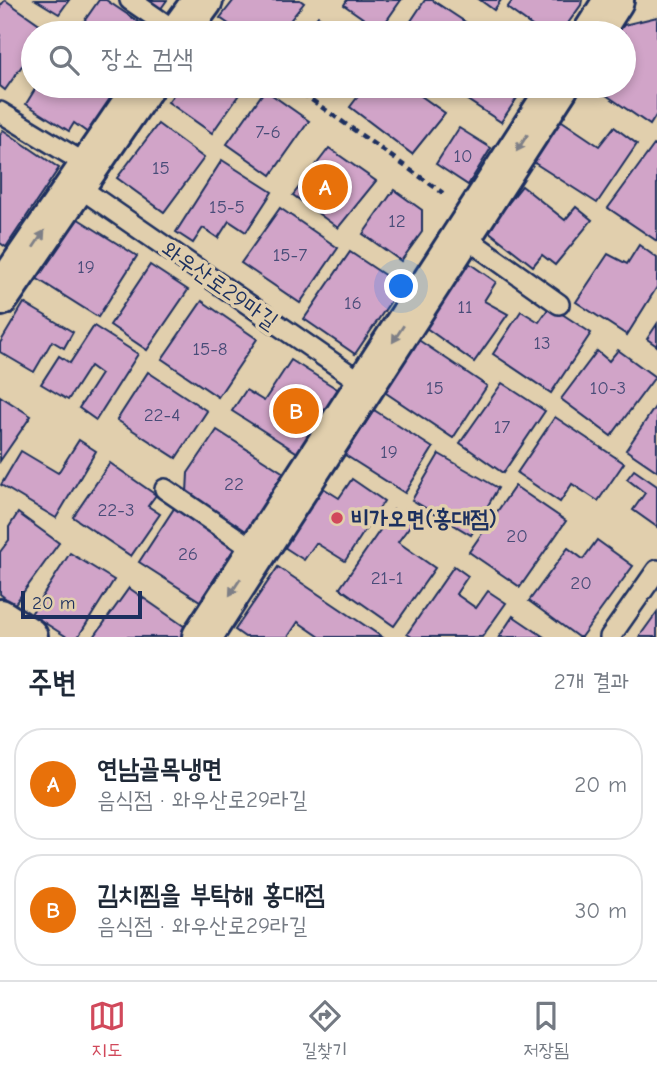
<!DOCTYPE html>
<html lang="ko">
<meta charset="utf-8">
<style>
body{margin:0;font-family:"Comic Neue","Poor Story",sans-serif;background:#f2f2f3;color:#1f2937}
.scale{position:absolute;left:21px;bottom:18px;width:121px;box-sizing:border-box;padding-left:7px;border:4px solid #1b2f5e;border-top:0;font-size:19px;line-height:24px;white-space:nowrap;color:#1b2f5e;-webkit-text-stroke:5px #e1cfad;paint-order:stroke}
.you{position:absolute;left:402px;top:287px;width:24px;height:24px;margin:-18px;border:5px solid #fff;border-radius:50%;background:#1a73e8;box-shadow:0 0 0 10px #1a73e833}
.badge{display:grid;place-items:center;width:46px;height:46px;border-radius:50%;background:#d1495b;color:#fff;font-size:23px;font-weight:700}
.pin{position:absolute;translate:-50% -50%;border:4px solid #fff;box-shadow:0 2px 7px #0006}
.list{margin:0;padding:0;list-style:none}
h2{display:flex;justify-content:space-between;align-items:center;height:91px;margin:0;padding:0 28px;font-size:30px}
h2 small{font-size:23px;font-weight:400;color:#747a83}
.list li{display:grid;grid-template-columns:46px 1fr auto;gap:21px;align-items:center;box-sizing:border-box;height:112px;margin:0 14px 14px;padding:0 14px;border:2px solid #e0e1e3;border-radius:28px}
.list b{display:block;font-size:26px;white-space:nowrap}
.list p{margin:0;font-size:23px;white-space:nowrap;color:#747a83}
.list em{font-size:23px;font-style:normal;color:#747a83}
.icon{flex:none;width:38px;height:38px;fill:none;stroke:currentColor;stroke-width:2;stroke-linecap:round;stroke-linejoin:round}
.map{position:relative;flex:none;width:657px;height:637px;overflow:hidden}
.search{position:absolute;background:#fff;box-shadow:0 4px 10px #0003;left:21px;right:21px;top:21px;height:77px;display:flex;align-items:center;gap:18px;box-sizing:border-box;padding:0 24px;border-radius:38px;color:#747a83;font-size:26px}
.sheet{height:343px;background:#fff}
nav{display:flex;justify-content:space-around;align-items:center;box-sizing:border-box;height:98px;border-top:2px solid #e0e1e3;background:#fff;font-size:19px;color:#747a83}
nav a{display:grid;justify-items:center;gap:4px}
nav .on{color:#d1495b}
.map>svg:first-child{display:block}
</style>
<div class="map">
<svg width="657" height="637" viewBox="0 0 657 637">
<rect width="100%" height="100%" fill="#e1cfad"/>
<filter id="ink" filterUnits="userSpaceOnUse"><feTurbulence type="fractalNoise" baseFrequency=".0143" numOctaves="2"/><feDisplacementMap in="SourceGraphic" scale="14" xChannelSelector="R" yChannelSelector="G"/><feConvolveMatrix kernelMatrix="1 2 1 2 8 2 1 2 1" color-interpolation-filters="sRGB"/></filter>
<g filter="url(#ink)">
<!-- building -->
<g fill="#d1a4c8" stroke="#1b2f5e" stroke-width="2">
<path d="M5,0L48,30L45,33H33V50L5,90L0,86V6Z"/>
<path d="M36,0H69L59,14Z"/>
<path d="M99,0H106L149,29L146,33H83L78,30Z"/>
<path d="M145,0H167L160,10Z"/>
<path d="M234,0H300L304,3L280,33H242L220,18Z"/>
<path d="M347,0H401L380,30L344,5Z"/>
<path d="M425,0H432L482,33H403Z"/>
<path d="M480,0H501L494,10Z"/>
<path d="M513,0H582L581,5L561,33H542L507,8Z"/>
<path d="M318,16L343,33H305Z"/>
<path d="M657,17V114L650,125L593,86H624V33H618L624,25Z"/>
<path d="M37,86H129L95,138L74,123L69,131L26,104Z"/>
<path d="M180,86H245L212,133L168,102Z"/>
<path d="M314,86H337L329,96Z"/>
<path d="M366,86H407L445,113L412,154L350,107Z"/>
<path d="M446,86H525L501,122Z"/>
<path d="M265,90L309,121L271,175L227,144Z"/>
<path d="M559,119L599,146L614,127L637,144L597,203L533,162Z"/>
<path d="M158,124L204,158L164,212L117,178Z"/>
<path d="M459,128L491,148L468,185L436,164Z"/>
<path d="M3,130L59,168L6,247L0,243V134Z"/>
<path d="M654,145L657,147V241L608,208Z"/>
<path d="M329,148L376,181L338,228L293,195Z"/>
<path d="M222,160L272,192L246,232L229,221L218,238L203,228L193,243L176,232Z"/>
<path d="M522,186L565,220L576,207L592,220L555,265L542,255L533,266L487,230Z"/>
<path d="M394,190L422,210V232L401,261L363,234Z"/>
<path d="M280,208L338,248L300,303L241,263Z"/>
<path d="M75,217L137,256L98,317L36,278Z"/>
<path d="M639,245L657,258V287L627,335L576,302L608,254L627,264Z"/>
<path d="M350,252L401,286L355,354L304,319Z"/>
<path d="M466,261L496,282L484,301L508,314L474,362L422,325Z"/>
<path d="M150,265L188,290L147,350L110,325Z"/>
<path d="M202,301L257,339L218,397L162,359Z"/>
<path d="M24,303L73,332L64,348L52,341L34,372L0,352V343Z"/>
<path d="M550,306L591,333L551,393L493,354L521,311L539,322Z"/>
<path d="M657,324V346L647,339Z"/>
<path d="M94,326L138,354L96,420L79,408L101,374L90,366L68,400L41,384L59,356L70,363Z"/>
<path d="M417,339L487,386L453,438L383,391Z"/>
<path d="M618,350L655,377L611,436L561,399L597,351L609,361Z"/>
<path d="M291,360L342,392L301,455L232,411L246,390L264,401Z"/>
<path d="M148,372L207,411L176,458L117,420Z"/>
<path d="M502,383L545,411L503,473L460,443Z"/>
<path d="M0,396L31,416L0,461Z"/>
<path d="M657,404V471L626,450Z"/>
<path d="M374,410L433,448L405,493L345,455Z"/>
<path d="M555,417L624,463L598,501L572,484L560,502L517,473Z"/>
<path d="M217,430L287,475L248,533L187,493L188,473Z"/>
<path d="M79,440L96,451L56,518L1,485L21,451L58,473Z"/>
<path d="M439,454L498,488L471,535L412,500Z"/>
<path d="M110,463L156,495L148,506L160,514L131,556L73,517Z"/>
<path d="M634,470L657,486V527L633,510L645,493L627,479Z"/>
<path d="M352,479L384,501L345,561L316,543L304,560L281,545L320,486L339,498Z"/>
<path d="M515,486L566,521L520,587L469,552Z"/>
<path d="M175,507L236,546L200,601L139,562Z"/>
<path d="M394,510L412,523L398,542L435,568L394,626L340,588Z"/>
<path d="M18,513L59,543L14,605L0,594V552L9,540V527Z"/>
<path d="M597,540L633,566L581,637H578L529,601L568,548L583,559Z"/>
<path d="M70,553L114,580L78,637H67L31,614Z"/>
<path d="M454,566L468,576L456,594L476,608L488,591L506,603L482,637H412L407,634Z"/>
<path d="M278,567L382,637H320L298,622L288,637H245L235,630Z"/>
<path d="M129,588L188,629L182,637H94Z"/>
<path d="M657,612V637H639Z"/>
<path d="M513,616L544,637H499Z"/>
</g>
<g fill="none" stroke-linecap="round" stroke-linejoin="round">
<!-- lane casing -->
<g stroke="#1b2f5e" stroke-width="24">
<g id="lane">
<path d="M130,0L178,33"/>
<path d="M0,112L89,166"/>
<path d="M76,185L365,385"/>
<path d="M462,235L559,304"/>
<path d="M165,489L257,552"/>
<path d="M610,637L657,570"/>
</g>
</g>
<!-- street casing -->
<g stroke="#1b2f5e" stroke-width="44">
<g id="street">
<path d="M179,33L203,0"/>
<path d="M593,33L614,0"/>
<path d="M0,296L144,86"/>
<path d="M0,619L28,637"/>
<path d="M202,637L559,86"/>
</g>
</g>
<!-- path -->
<path stroke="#1b2f5e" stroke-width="4.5" stroke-dasharray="7 5" stroke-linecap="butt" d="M292,86L443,193"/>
<!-- lane -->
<use href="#lane" stroke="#e1cfad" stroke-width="19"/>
<!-- street -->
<use href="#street" stroke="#e1cfad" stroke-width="38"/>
</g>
<!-- one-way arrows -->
<defs><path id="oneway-solid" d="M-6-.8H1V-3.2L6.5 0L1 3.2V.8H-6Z" transform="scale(1.75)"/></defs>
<g fill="#7e7f86">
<use href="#oneway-solid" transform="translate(522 143) rotate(123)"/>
<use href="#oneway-solid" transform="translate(39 239) rotate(-56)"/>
<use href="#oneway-solid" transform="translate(398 334) rotate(123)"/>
<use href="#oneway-solid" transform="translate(235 587) rotate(123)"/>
</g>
</g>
<!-- markers -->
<circle fill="#d1495b" stroke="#e1cfad" stroke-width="2.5" cx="337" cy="518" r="7"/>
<g text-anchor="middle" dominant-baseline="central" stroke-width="7" stroke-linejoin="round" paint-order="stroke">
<!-- number labels -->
<g font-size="19" fill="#484c78">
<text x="268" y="132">7-6</text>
<text x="463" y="156">10</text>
<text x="161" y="168">15</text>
<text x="227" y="207">15-5</text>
<text x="397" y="221">12</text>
<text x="290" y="255">15-7</text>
<text x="86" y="267">19</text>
<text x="353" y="303">16</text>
<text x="465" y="307">11</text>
<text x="542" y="343">13</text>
<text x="210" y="349">15-8</text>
<text x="435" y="388">15</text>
<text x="608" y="388">10-3</text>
<text x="162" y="415">22-4</text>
<text x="502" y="427">17</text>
<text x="389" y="452">19</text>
<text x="234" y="484">22</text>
<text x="116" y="510">22-3</text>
<text x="517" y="536">20</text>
<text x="188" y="554">26</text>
<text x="387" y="578">21-1</text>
<text x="581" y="583">20</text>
</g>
<!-- street labels -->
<g font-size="23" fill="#1b2f5e" stroke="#e1cfad">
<text transform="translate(220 285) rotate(35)">와우산로29마길</text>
</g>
<!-- poi labels -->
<g font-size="23" font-weight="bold" fill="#1b2f5e" stroke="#e1cfad" text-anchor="start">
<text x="351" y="518">비가오면(홍대점)</text>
</g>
</g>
</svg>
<div class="scale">20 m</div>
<div class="you"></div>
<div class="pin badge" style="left:325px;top:187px;background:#e8710a">A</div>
<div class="pin badge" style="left:296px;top:411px;background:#e8710a">B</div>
<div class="search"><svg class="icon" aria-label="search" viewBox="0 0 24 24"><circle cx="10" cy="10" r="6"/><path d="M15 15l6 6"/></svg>장소 검색</div>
</div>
<section class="sheet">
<h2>주변<small>2개 결과</small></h2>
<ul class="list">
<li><span class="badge" style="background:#e8710a">A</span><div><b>연남골목냉면</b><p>음식점 · 와우산로29라길</p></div><em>20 m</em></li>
<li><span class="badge" style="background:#e8710a">B</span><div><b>김치찜을 부탁해 홍대점</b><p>음식점 · 와우산로29라길</p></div><em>30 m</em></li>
</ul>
</section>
<nav>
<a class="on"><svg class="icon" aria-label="map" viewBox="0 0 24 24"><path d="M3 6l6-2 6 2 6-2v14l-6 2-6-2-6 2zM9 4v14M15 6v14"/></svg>지도</a>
<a><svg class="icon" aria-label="directions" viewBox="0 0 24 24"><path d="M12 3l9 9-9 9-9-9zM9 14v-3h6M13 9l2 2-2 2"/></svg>길찾기</a>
<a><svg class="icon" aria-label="saved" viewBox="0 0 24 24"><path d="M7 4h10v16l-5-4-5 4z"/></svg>저장됨</a>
</nav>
